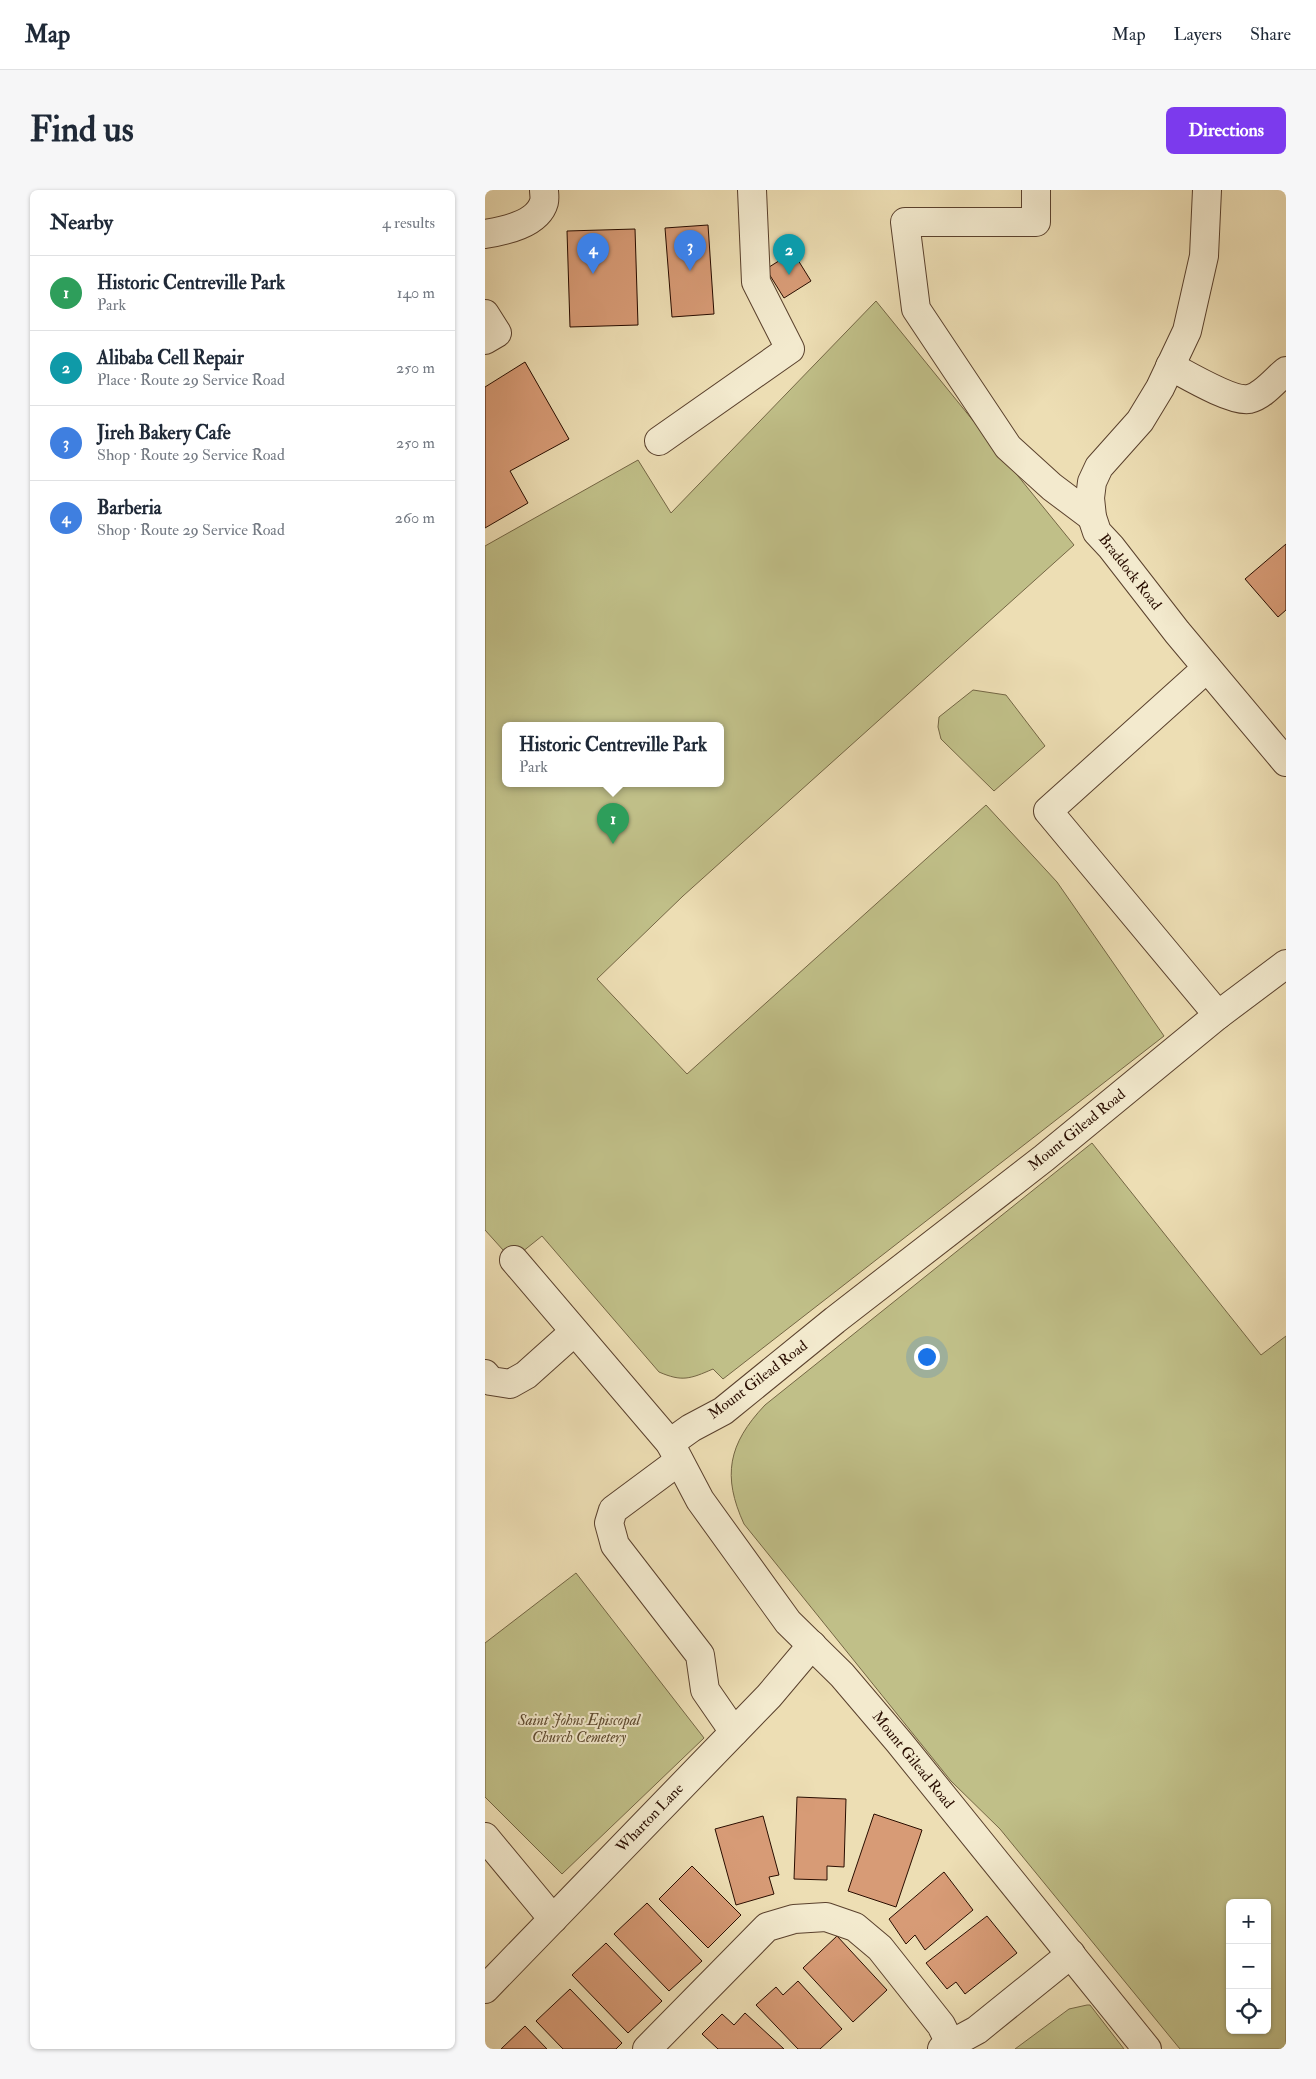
<!DOCTYPE html>
<meta charset="utf-8">
<style>
body{margin:0;font-family:"IM FELL Double Pica",serif;background:#f6f6f7;color:#1f2937}
.controls{position:absolute;right:15px;bottom:15px;display:grid;overflow:hidden;border-radius:8px;box-shadow:0 1px 4px #0004}
.controls button{width:45px;height:45px;display:grid;place-items:center;padding:0;border:0;border-bottom:1px solid #e0e1e3;background:#fff;color:#1f2937;font:25px sans-serif}
.you{position:absolute;left:441px;top:1166px;width:18px;height:18px;margin:-12px;border:4px solid #fff;border-radius:50%;background:#1a73e8;box-shadow:0 0 0 8px #1a73e833}
.badge{display:grid;place-items:center;width:32px;height:32px;border-radius:50%;background:#7c3aed;color:#fff;font-size:16px;font-weight:700}
.pin{position:absolute;translate:-50% -41px;filter:drop-shadow(0 1px 2px #0008)}
.pin::after{content:'';position:absolute;top:26px;width:18px;height:15px;background:inherit;clip-path:polygon(0 0,100% 0,50% 100%)}
.popup{position:absolute;left:17px;top:532px;width:222px;height:65px;box-sizing:border-box;display:grid;place-content:center;border-radius:8px;background:#fff;filter:drop-shadow(0 1px 4px #0005);font-size:16px;white-space:nowrap;color:#747a83}
.popup b{font-size:19px;color:#1f2937}
.popup::after{content:'';position:absolute;left:50%;top:100%;margin-left:-10px;border:10px solid transparent;border-top-color:#fff}
.list{margin:0;padding:0;list-style:none}
h2{display:flex;justify-content:space-between;align-items:center;height:65px;margin:0;padding:0 20px;font-size:21px}
h2 small{font-size:16px;font-weight:400;color:#747a83}
.list li{display:grid;grid-template-columns:32px 1fr auto;gap:15px;align-items:center;box-sizing:border-box;height:75px;padding:0 20px;border-top:1px solid #e0e1e3}
.list b{display:block;font-size:19px;white-space:nowrap}
.list p{margin:0;font-size:16px;white-space:nowrap;color:#747a83}
.list em{font-size:16px;font-style:normal;color:#747a83}
.icon{flex:none;width:28px;height:28px;fill:none;stroke:currentColor;stroke-width:2;stroke-linecap:round;stroke-linejoin:round}
.map{position:relative;flex:none;width:801px;height:1859px;overflow:hidden;border-radius:8px}
header{display:flex;align-items:center;gap:30px;box-sizing:border-box;height:70px;padding:0 25px;background:#fff;border-bottom:1px solid #e0e1e3}
header strong{font-size:24px}
nav{display:flex;gap:28px;margin-inline-start:auto;font-size:18px}
.intro{display:flex;align-items:center;justify-content:space-between;box-sizing:border-box;height:120px;padding:0 30px}
h1{margin:0;font-size:35px}
.button{padding:12px 22px;border-radius:8px;background:#7c3aed;color:#fff;font-size:18px;font-weight:700}
main{display:flex;gap:30px;padding:0 30px}
aside{flex:1;background:#fff;border-radius:8px;box-shadow:0 1px 4px #0004}
.map>svg:first-child{display:block}
</style>
<header>
<strong>Map</strong>
<nav><a>Map</a><a>Layers</a><a>Share</a></nav>
</header>
<div class="intro"><h1>Find us</h1><a class="button">Directions</a></div>
<main>
<aside>
<h2>Nearby<small>4 results</small></h2>
<ul class="list">
<li><span class="badge" style="background:#2e9e5b">1</span><div><b>Historic Centreville Park</b><p>Park</p></div><em>140 m</em></li>
<li><span class="badge" style="background:#0f9aa8">2</span><div><b>Alibaba Cell Repair</b><p>Place · Route 29 Service Road</p></div><em>250 m</em></li>
<li><span class="badge" style="background:#3f7fe0">3</span><div><b>Jireh Bakery Cafe</b><p>Shop · Route 29 Service Road</p></div><em>250 m</em></li>
<li><span class="badge" style="background:#3f7fe0">4</span><div><b>Barberia</b><p>Shop · Route 29 Service Road</p></div><em>260 m</em></li>
</ul>
</aside>
<div class="map">
<svg width="801" height="1859" viewBox="0 0 801 1859">
<rect width="100%" height="100%" fill="#eddeb4"/>
<filter id="stains"><feTurbulence type="fractalNoise" baseFrequency=".004" numOctaves="4"/><feColorMatrix values="0 0 0 0 .2 0 0 0 0 .09 0 0 0 0 .02 0 0 0 .5 -.17"/></filter>
<radialGradient id="worn" r=".72"><stop offset=".6" stop-color="#630" stop-opacity="0"/><stop offset="1" stop-color="#630" stop-opacity=".3"/></radialGradient>
<!-- green -->
<g fill="#c0bf88" stroke="#746644" fill-rule="evenodd">
<path d="M391,111L589,355L198,706L112,789L202,884L501,615L572,692L679,846L238,1189L228,1179C205,1189 197,1192 174,1182L57,1046L27,1070L0,1040V356L153,270L186,323ZM21,535H236V593H21Z"/>
<path d="M488,500L521,505L560,556L509,601L456,549L453,537L454,527Z"/>
<path d="M607,953L776,1165L801,1146V1859H695L515,1639L466,1591L259,1334C237,1286 243,1254 280,1215ZM745,1713H782V1840H745Z"/>
<path d="M91,1383L219,1548L77,1684L0,1607V1453Z"/>
<path d="M602,1815H605L639,1859H530L584,1819Z"/>
</g>
<!-- building -->
<g fill="#d79b76" stroke="#290d00">
<path d="M223,35L229,124L187,127L180,38Z"/>
<path d="M150,39L153,135L85,137L82,41Z"/>
<path d="M308,62L326,91L299,108L281,79Z"/>
<path d="M40,172L84,249L25,281L43,313L0,338V197Z"/>
<path d="M801,354V420L793,427L760,389Z"/>
<path d="M312,1607L361,1609L359,1677L342,1676V1690L309,1689Z"/>
<path d="M389,1624L437,1640L411,1717L363,1701Z"/>
<path d="M278,1626L294,1685L284,1687L289,1704L251,1715L230,1639Z"/>
<path d="M207,1676L256,1725L223,1758L174,1709Z"/>
<path d="M459,1682L488,1720L440,1760L430,1745L421,1754L404,1729Z"/>
<path d="M162,1713L217,1771L184,1801L129,1744Z"/>
<path d="M502,1726L532,1763L480,1804L471,1792L462,1799L441,1773Z"/>
<path d="M352,1746L402,1800L368,1832L318,1778Z"/>
<path d="M121,1753L177,1811L143,1843L87,1785Z"/>
<path d="M313,1791L357,1839L335,1859H313L271,1815L291,1797L298,1805Z"/>
<path d="M85,1799L137,1853L131,1859H78L51,1831Z"/>
<path d="M260,1823L299,1859H233L217,1844L237,1824L249,1835Z"/>
<path d="M40,1836L62,1859H16Z"/>
</g>
<g fill="none" stroke-linecap="round" stroke-linejoin="round">
<!-- minor casing -->
<g stroke="#5a412d" stroke-width="30">
<g id="minor">
<path d="M551,0V32H420L431,119L523,257L567,297L607,327"/>
<path d="M722,0L719,66L702,141L675,198L655,231L614,277L607,292L605,308L607,327L612,342L626,357L692,442L801,572"/>
<path d="M0,44C19,41 53,34 59,12C60,8 59,3 59,0"/>
<path d="M0,124L12,143L0,150"/>
<path d="M685,176C702,185 747,212 764,209C778,206 790,190 801,181"/>
<path d="M174,251L305,159L271,92L267,0"/>
<path d="M722,478L563,621L733,825"/>
<path d="M29,1070L185,1253L215,1310L303,1432L357,1485L414,1552L662,1859"/>
<path d="M0,1184L6,1191L25,1194L41,1185L89,1142"/>
<path d="M185,1253L206,1238L238,1221L350,1130L559,968L733,825L801,774"/>
<path d="M194,1271L128,1320L124,1333L130,1355L215,1465L220,1500L249,1542"/>
<path d="M0,1647L68,1729"/>
<path d="M0,1799L284,1506L327,1455"/>
<path d="M162,1859L282,1737L309,1729L341,1727L370,1737L395,1758L456,1835L466,1855"/>
<path d="M457,1859L492,1840L586,1764"/>
</g>
</g>
<!-- minor -->
<use href="#minor" stroke="#f3eace" stroke-width="28"/>
</g>
<g text-anchor="middle" dominant-baseline="central" stroke-width="4" stroke-linejoin="round" paint-order="stroke">
<!-- street labels -->
<g font-size="15" fill="#290d00" stroke="#f3eace">
<text transform="translate(645 382) rotate(52)">Braddock Road</text>
<text transform="translate(592 940) rotate(-39)">Mount Gilead Road</text>
<text transform="translate(273 1190) rotate(-37)">Mount Gilead Road</text>
<text transform="translate(428 1570) rotate(51)">Mount Gilead Road</text>
<text transform="translate(165 1628) rotate(-46)">Wharton Lane</text>
</g>
<!-- park labels -->
<g font-size="15" font-style="italic" fill="#5e4b30" stroke="#f3eace">
<text x="94" y="1530">Saint Johns Episcopal<tspan x="94" dy="17">Church Cemetery</tspan></text>
</g>
</g>
<rect width="100%" height="100%" filter="url(#stains)"/>
<rect width="100%" height="100%" fill="url(#worn)"/>
</svg>
<div class="controls">
<button>+</button>
<button>−</button>
<button><svg class="icon" aria-label="locate" viewBox="0 0 24 24"><circle cx="12" cy="12" r="6"/><path d="M12 2v4M12 18v4M2 12h4M18 12h4"/></svg></button>
</div>
<div class="you"></div>
<div class="pin badge" style="left:128px;top:654px;background:#2e9e5b">1</div>
<div class="popup"><b>Historic Centreville Park</b>Park</div>
<div class="pin badge" style="left:304px;top:85px;background:#0f9aa8">2</div>
<div class="pin badge" style="left:205px;top:81px;background:#3f7fe0">3</div>
<div class="pin badge" style="left:108px;top:84px;background:#3f7fe0">4</div>
</div>
</main>
